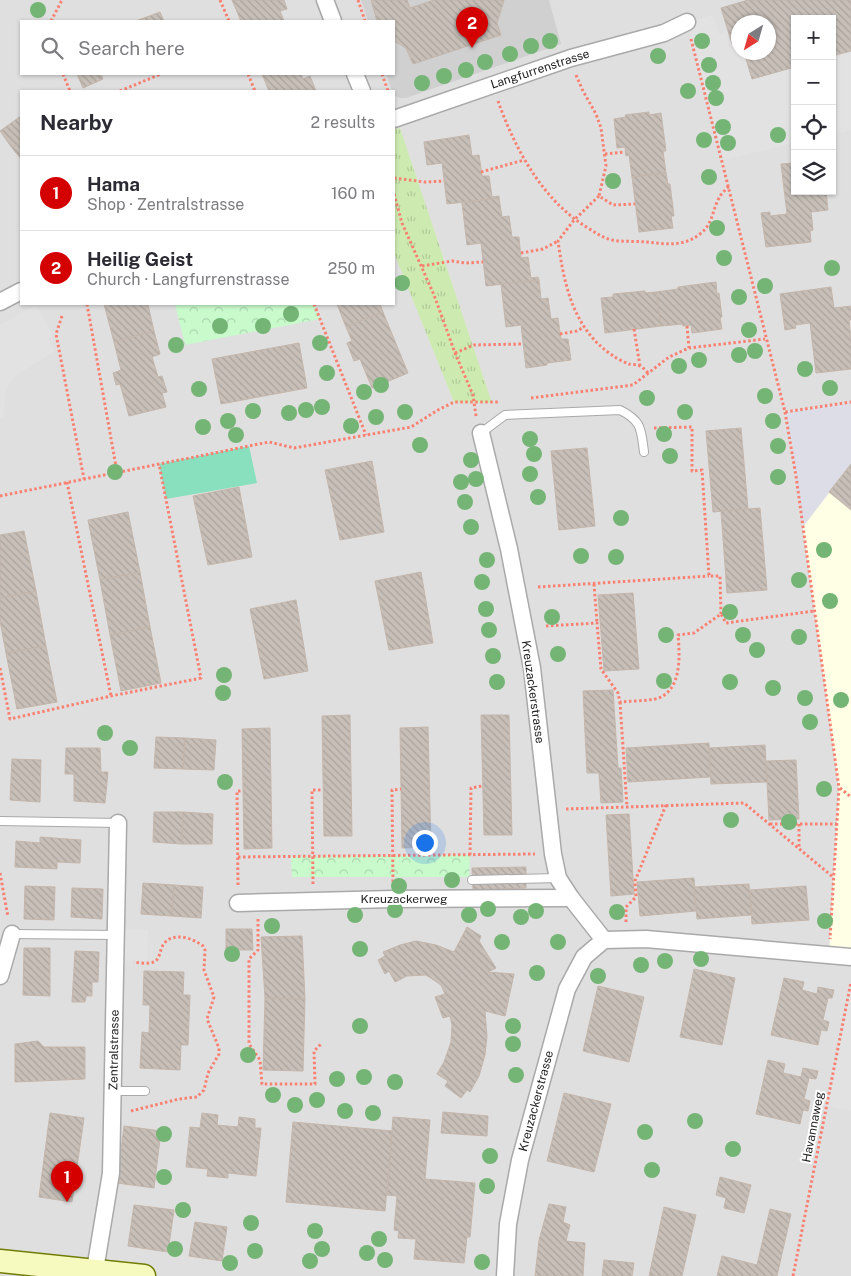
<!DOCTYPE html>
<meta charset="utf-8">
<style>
body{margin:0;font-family:"Public Sans",sans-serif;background:#f2f2f3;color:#2b2b33}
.controls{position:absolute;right:15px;top:15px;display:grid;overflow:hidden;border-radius:0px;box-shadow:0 1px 4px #0004}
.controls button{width:45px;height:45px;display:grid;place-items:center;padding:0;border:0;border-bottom:1px solid #e1e1e2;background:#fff;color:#2b2b33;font:25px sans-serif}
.compass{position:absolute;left:731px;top:15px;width:45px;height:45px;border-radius:50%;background:#fff;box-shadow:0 1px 4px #0004;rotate:217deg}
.you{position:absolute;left:424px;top:842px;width:18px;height:18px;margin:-12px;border:4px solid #fff;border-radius:50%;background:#1a73e8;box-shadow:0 0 0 8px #1a73e833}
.badge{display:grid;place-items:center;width:32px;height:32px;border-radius:50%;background:#d40000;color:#fff;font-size:16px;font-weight:700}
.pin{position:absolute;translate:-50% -41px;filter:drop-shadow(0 1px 2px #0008)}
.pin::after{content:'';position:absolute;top:26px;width:18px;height:15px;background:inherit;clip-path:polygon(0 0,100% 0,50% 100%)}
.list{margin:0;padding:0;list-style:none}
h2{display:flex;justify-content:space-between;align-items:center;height:65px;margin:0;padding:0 20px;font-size:21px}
h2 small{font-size:16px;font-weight:400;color:#7c7c81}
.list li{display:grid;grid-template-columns:32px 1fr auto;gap:15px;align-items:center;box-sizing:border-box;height:75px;padding:0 20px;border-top:1px solid #e1e1e2}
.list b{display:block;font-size:19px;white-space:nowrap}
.list p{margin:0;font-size:16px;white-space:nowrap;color:#7c7c81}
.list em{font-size:16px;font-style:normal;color:#7c7c81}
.icon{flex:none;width:28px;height:28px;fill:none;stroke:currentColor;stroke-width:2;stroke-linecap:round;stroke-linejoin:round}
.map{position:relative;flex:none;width:851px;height:1276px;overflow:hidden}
.search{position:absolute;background:#fff;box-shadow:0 1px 4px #0004;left:20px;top:20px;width:375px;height:55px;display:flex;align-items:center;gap:12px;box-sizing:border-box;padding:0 18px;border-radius:0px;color:#7c7c81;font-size:19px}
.panel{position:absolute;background:#fff;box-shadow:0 1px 4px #0004;left:20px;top:90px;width:375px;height:215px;border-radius:0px}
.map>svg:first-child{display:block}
</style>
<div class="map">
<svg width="851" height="1276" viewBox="0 0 851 1276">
<defs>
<pattern id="grass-tufts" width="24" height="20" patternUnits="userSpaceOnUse" patternTransform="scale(1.25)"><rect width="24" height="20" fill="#cdebb0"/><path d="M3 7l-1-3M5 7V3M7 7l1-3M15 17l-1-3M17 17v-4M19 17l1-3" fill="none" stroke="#b0c997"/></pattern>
<pattern id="park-crowns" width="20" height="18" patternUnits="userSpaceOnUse" patternTransform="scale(1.25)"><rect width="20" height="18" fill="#c8facc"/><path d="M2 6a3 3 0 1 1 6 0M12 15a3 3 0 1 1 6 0" fill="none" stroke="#acd6af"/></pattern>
<pattern id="building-back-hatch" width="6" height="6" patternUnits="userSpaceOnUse" patternTransform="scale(1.25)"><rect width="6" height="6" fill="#c7bfb8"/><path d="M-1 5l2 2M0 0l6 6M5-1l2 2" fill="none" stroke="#aba49e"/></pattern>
</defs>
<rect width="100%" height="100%" fill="#f2efe9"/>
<!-- residential -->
<path fill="#e0dfdf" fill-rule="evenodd" d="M0,0H851V1276H0ZM795,19H832V191H795ZM21,21H394V74H21ZM738,22H768V52H738ZM21,91H394V304H21Z"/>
<!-- education -->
<path fill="#ffffe5" d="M851,402V957L829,954L839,788L796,476L785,412Z"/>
<!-- religious -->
<path fill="#d0d0d0" d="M361,0H549L561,44L406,98H400L395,96L394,91H392L386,74H394V21H368Z"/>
<!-- grass -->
<path fill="url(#grass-tufts)" d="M400,128L492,403L454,402L394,253V130Z"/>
<!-- park -->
<g fill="url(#park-crowns)">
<path d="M175,304H314L320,319L185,345Z"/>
<path d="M470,855L469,877H292L291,857Z"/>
</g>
<!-- pitch -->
<path fill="#88e0be" d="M249,446L257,483L166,499L159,464Z"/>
<!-- parking -->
<g fill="#e2e2e2">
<path d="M713,15L719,34L728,31L732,44L738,42V52L744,53L752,79L795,67V143L723,160L687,22Z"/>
<path d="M851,51V130L832,134V56Z"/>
<path d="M36,305L53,335L48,339L55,351L15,376L6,389L3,419L0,418V325Z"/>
<path d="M116,929L148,930L147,961L115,960Z"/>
<path d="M851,982V1111L826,1106Z"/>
</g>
<!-- plaza -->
<path fill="#dddde8" d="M851,402V464L803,527L785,412Z"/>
<!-- building -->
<g fill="url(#building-back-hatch)" stroke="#c4b6ab">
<path d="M232,0H284L287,9L280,11L284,21H241Z"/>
<path d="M371,0H407L410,8L434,0H504L497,23L501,35L413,64L406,48L394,41V21H377Z"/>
<path d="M748,0H851V51L832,56V19H795V67L752,79L744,52H768V22H738V42L732,44L721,8Z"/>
<path d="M160,12L164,21H136Z"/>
<path d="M77,74H101L103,79L83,88Z"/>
<path d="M262,74H301L303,79L310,76L316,91H269Z"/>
<path d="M649,112V115L661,113L666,151H663L666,173L632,177L629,155L626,156L625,147L617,148L614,119L626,117L625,115Z"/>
<path d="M21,116V141L12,148L0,131Z"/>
<path d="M469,135L472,156L479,155L482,176H489L492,197L499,196V198L447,204L442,163L427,165L424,142Z"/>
<path d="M21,141V159L12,148Z"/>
<path d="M795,163V191H826L828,210L811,212L813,230L810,231L811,242L766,247L761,213L770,212V216L787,214L781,164Z"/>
<path d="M666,173L668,184H670L674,216H671L673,228L639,232L632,177Z"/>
<path d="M499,198L502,217L509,216L512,237H519L521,258L528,257L531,278L538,277L539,280L486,286L481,243L467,245L462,203Z"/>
<path d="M539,280L541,299L548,298L551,319L558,318L561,339H568L571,360L547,363V365L526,368L521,325L506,327L501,284Z"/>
<path d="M716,282L717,294L719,293L722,317L720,318L722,329L692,333L691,325L683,326L682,324L661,326L656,292L678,289V287Z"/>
<path d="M831,287L834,308L851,306V320H849L851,339V369L816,373L810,323L795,325L796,328L785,330L780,294Z"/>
<path d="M645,291V293L656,292L661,326L605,333L601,298L613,297V294Z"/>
<path d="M104,304H144L145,306L148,305L154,331L114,342Z"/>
<path d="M337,304H380L383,312L346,327Z"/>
<path d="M383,312L408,373L372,388L360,359L354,361L347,343L352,341L346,327Z"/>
<path d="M154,331L160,354L152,357L158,377L162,376L167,392L162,393L166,407L129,416L120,384L116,385L113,373L121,370L114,342Z"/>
<path d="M299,343L307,388L221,404L212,359Z"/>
<path d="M741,428L748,509L713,512L706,431Z"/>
<path d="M587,448L595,526L559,530L551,451Z"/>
<path d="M372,461L384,532L340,540L325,470Z"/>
<path d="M851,464V510L829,492Z"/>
<path d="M239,487L252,557L208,565L193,496Z"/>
<path d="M760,508L767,590L727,593L721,511Z"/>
<path d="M128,512L140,572L100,580L88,520Z"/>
<path d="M24,531L36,591L0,598V535Z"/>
<path d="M140,572L150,627L110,635L100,580Z"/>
<path d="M421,572L433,643L389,650L375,581Z"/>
<path d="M36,591L46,646L6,653L0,621V598Z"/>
<path d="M633,593L639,669L604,671L598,595Z"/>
<path d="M296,600L308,671L264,679L250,609Z"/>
<path d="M150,627L161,683L121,691L110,635Z"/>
<path d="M46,646L57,702L17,709L6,653Z"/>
<path d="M613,690L618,768H621L623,802L601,803L599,773H587L583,691Z"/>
<path d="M350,715L352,836H324L322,716Z"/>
<path d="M481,715H509L512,835H484Z"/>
<path d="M428,727L431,847L402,848L400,728Z"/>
<path d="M270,728L272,848L244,849L242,729Z"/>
<path d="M156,737L185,738L183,769L154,768Z"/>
<path d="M185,738L216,740L214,770L183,769Z"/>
<path d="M709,743L710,777L628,782L626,748Z"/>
<path d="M765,745L767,782L711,784L709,748Z"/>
<path d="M66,748H100L101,772H108L105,803L74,801V774H65Z"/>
<path d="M12,759L41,760L40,802L10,800Z"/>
<path d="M796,760L799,819L769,820L766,761Z"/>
<path d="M154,812H183L182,844L153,842Z"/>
<path d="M183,812L213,814L212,844H182Z"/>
<path d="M629,814L634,894L611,896L606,815Z"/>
<path d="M40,837L81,840L80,863L57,862V869L15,867L16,841L40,843Z"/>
<path d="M526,867V888L473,890L472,868Z"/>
<path d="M694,878L696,911L640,916L637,882Z"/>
<path d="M143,883L174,885L172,916L141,914Z"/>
<path d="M749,884L751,915L697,919L694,887Z"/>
<path d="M174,885L203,887L201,918L172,916Z"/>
<path d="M25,886L55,887L54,920L24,919Z"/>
<path d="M806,886L809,920L752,924L750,890Z"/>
<path d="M72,888L103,889L102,919L71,917Z"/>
<path d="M467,927L481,936L479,941L496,968L488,972L514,974L505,1016L485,1011L487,1036L485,1055L479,1076L470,1092L467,1090L461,1098L445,1086L448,1081L437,1074L444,1062L451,1042L452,1025L450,1016L443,1018L435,997L445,994L441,985L426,975L407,976L395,982L389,971L385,974L378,960L385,956L383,952L400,945L416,941L436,945L454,952Z"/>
<path d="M226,929H252L253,950H226Z"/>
<path d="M302,936L305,999L265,998L261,937Z"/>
<path d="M24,948H50V996L23,995Z"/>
<path d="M75,951L99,952L98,982H92V996H86L85,1002H72Z"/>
<path d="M694,969L735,978L722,1045L680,1037Z"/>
<path d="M144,971L184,972L183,995H190L188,1045H181L180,1070L140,1068L142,1032L149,1033L150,1005H143Z"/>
<path d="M784,978L804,982L802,990L817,994L818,987L834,990L832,998H828L823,1020L829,1022L827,1031L821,1030L818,1045L771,1035Z"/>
<path d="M598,986L644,997L629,1062L583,1051Z"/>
<path d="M265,998L305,999L303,1071L263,1070Z"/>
<path d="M38,1041L44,1047H85V1079L15,1082V1044Z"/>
<path d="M768,1060L785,1064L783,1073L801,1077L803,1068L818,1071L816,1079L809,1078L804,1099L810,1101L808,1111L803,1110L800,1124L756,1114Z"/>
<path d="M564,1093L611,1104L594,1172L547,1161Z"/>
<path d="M443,1112L488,1116L487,1136L441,1133Z"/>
<path d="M50,1113L84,1118L72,1202L39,1197Z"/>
<path d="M202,1113L218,1115L217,1125L238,1127L239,1117L255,1119V1128H261L256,1176L228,1173V1178L207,1176L208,1169L186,1167L190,1127L200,1128Z"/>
<path d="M393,1117L430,1120L425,1179L475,1183L470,1237H467L464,1263L414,1259L416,1239L398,1238L399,1231L394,1230L397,1196L387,1195Z"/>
<path d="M293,1122L392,1131L385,1211L286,1202Z"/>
<path d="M124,1126L161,1131L154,1188L117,1183Z"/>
<path d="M720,1177L751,1185L744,1213L724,1208L726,1198L716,1195Z"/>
<path d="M549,1204L566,1207L563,1222L570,1225L566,1241L585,1243L583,1276H535L539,1240Z"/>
<path d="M134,1205L174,1210L168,1252L128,1246Z"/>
<path d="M664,1207L696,1215L682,1276H649Z"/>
<path d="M770,1209L791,1214L777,1276H717L722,1256L757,1265Z"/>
<path d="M195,1222L227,1227L222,1261L189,1256Z"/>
<path d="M604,1260L634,1263L632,1276H602Z"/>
</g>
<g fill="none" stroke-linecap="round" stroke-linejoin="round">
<!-- service casing -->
<g stroke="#a9a9a9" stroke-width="10">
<g id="service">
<path d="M481,433L505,415L620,410C642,421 641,429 644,452"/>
<path d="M0,821L118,823"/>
<path d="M472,880L558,878"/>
<path d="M12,934L116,935"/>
<path d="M113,1091H145"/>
</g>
</g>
<!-- minor casing -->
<g stroke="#a9a9a9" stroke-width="19">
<g id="minor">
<path d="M325,0L333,21"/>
<path d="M355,74L362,91"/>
<path d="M394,119L571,58L664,33L687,22"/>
<path d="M0,302L21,291"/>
<path d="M481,433L509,549L532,668L553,854L558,878L571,898L604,940"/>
<path d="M238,903L393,899L571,898"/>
<path d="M0,976L12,934"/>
<path d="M94,1276L111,1173L118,823"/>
<path d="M505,1276L508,1224L520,1160L567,989L584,957L604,940L646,939L851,957"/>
</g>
</g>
<!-- secondary casing -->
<g stroke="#707d05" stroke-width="25">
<path id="secondary" d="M0,1261L144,1276"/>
</g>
<!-- path -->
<g stroke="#fa8072" stroke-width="3" stroke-dasharray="2.5 2.5" stroke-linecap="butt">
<path d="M220,0L229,21"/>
<path d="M358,0L365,21"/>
<path d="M51,21L62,0"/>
<path d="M691,39L785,412L851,402"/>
<path d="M63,74L70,91"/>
<path d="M248,74L255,91"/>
<path d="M382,74L388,91"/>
<path d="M576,75L583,91L596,114L601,128L606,166L599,196L613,205L635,204"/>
<path d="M120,91L161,74"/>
<path d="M498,101C515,149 543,201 588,228C596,233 603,238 612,240C623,242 635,241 646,242C665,244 684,247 700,234C713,224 712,211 719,198C721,194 725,190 729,186"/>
<path d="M605,154L625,152"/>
<path d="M481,172L524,160"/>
<path d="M394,178L425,182L444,181"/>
<path d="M394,194L402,223L434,295L455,353L473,395L476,416"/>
<path d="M599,196L574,220L558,241C564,284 573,329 612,355C617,359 624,362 629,364C632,365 637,364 640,366C643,367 646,371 649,374"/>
<path d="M521,253L543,249L558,241"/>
<path d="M422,266L452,261L465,263L483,262"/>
<path d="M87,304L117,472"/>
<path d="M314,304L366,435"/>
<path d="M62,316L56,334L84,479"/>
<path d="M687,326L689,348"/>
<path d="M634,329L640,366"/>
<path d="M560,334L577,331L584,327"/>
<path d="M455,353L474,345L523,344"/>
<path d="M531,398L633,385L669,357L689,348L765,339"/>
<path d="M785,412L796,476L839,788L830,939"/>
<path d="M654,428L692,427V471L702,470L709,576H720L721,614"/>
<path d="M67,482L111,696"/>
<path d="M0,496L269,442L294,448L411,427L438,410L454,402H498"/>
<path d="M594,584L597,623"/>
<path d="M538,587L709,576"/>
<path d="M546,626L597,623L601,669L618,693L620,702C631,701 644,701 655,699C682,693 680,656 678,635L694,633L721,614L726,623L814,611"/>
<path d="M0,668L10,719L111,696L201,678L159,464"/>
<path d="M620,702L627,807"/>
<path d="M840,788L851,797"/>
<path d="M566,809L744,803L833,877"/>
<path d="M770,824H837"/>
<path d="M799,824V848"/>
<path d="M470,855L471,788L482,786"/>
<path d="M238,857L535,854"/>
<path d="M0,873L8,917"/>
<path d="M393,882L392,790L401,789"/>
<path d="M313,884L312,790H323"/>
<path d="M238,885L237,791H243"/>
<path d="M258,919V950L249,959V1044L260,1060L262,1084H315L314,1051L321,1044"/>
<path d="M626,922V907L636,897L635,881L666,805"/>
<path d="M131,1111L179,1099L197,1097L204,1090L208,1073L219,1054V1048L207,1019L214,997L204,970L205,950L203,946C193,938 172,931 163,945C160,950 160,959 154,962C148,964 140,963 134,962"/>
<path d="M793,1276L851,982"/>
</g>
<!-- service -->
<use href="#service" stroke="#fff" stroke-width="8"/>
<!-- minor -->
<use href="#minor" stroke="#fff" stroke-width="16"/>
<!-- secondary -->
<use href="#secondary" stroke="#f7fabf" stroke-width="22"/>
</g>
<!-- trees -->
<g fill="#74b475">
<circle cx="38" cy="10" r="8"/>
<circle cx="550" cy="41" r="8"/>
<circle cx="702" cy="41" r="8"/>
<circle cx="531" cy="46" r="8"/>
<circle cx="510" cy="54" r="8"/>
<circle cx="658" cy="56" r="8"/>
<circle cx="485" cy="62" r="8"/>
<circle cx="709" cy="65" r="8"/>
<circle cx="466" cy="70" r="8"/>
<circle cx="444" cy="76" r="8"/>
<circle cx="422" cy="83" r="8"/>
<circle cx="713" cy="83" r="8"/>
<circle cx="688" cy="91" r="8"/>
<circle cx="716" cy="98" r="8"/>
<circle cx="723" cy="127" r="8"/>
<circle cx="778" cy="135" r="8"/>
<circle cx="704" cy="140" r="8"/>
<circle cx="728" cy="143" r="8"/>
<circle cx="709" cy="177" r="8"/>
<circle cx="613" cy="181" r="8"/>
<circle cx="717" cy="228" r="8"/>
<circle cx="724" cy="258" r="8"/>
<circle cx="832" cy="268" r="8"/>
<circle cx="402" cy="283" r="8"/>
<circle cx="765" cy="286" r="8"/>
<circle cx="739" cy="297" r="8"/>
<circle cx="291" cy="314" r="8"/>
<circle cx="220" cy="326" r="8"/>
<circle cx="263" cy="326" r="8"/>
<circle cx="749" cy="330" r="8"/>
<circle cx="320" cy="343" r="8"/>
<circle cx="176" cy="345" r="8"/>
<circle cx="755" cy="351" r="8"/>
<circle cx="739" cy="355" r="8"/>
<circle cx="699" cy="360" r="8"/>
<circle cx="679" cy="366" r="8"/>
<circle cx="805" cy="369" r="8"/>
<circle cx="327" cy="373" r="8"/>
<circle cx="381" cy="385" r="8"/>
<circle cx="830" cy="388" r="8"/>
<circle cx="199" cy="389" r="8"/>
<circle cx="364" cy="392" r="8"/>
<circle cx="765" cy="396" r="8"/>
<circle cx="647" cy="398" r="8"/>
<circle cx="322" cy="407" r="8"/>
<circle cx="306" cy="410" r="8"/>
<circle cx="253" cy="411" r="8"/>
<circle cx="405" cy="412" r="8"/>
<circle cx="685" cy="412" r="8"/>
<circle cx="289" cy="413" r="8"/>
<circle cx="376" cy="417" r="8"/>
<circle cx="228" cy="421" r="8"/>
<circle cx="773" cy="421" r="8"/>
<circle cx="351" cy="426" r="8"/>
<circle cx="203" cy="427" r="8"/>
<circle cx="664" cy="434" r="8"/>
<circle cx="236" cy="435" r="8"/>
<circle cx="530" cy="439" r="8"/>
<circle cx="420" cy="445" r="8"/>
<circle cx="778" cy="446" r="8"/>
<circle cx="534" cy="454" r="8"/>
<circle cx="670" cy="456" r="8"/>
<circle cx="471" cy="460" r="8"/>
<circle cx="115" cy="472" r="8"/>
<circle cx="530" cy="474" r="8"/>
<circle cx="778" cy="477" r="8"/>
<circle cx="476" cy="479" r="8"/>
<circle cx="461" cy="482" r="8"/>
<circle cx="538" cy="497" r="8"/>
<circle cx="465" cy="502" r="8"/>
<circle cx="621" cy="518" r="8"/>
<circle cx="471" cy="527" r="8"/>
<circle cx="824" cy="550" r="8"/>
<circle cx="581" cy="556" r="8"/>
<circle cx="616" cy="557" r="8"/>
<circle cx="487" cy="560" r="8"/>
<circle cx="799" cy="580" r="8"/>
<circle cx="482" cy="582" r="8"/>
<circle cx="830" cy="601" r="8"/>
<circle cx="486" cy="609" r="8"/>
<circle cx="730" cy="612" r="8"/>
<circle cx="552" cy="617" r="8"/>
<circle cx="489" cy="630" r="8"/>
<circle cx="666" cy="635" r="8"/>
<circle cx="743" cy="635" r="8"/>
<circle cx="799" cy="637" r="8"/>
<circle cx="757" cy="650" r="8"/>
<circle cx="558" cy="654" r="8"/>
<circle cx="493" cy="656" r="8"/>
<circle cx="224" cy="675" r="8"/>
<circle cx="664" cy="681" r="8"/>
<circle cx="497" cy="682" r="8"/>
<circle cx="730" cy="682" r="8"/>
<circle cx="773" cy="688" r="8"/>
<circle cx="223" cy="693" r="8"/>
<circle cx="805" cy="698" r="8"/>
<circle cx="841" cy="700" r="8"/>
<circle cx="810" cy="722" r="8"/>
<circle cx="105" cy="733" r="8"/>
<circle cx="130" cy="748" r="8"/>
<circle cx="225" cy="782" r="8"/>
<circle cx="824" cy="789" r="8"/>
<circle cx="731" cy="820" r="8"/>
<circle cx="789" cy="822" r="8"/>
<circle cx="452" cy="880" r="8"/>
<circle cx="399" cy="886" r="8"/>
<circle cx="488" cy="909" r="8"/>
<circle cx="395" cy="910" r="8"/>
<circle cx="536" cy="911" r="8"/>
<circle cx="617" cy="912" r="8"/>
<circle cx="355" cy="915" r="8"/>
<circle cx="469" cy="915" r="8"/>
<circle cx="521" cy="917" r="8"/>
<circle cx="825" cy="921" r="8"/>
<circle cx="272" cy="926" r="8"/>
<circle cx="502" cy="942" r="8"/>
<circle cx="558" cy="942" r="8"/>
<circle cx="360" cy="949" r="8"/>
<circle cx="232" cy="954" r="8"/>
<circle cx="701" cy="959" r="8"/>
<circle cx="665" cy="961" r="8"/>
<circle cx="641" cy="965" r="8"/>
<circle cx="537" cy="973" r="8"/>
<circle cx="598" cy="976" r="8"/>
<circle cx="360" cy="1026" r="8"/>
<circle cx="513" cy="1026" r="8"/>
<circle cx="513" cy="1044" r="8"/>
<circle cx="248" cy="1055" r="8"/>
<circle cx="516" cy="1075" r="8"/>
<circle cx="364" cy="1077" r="8"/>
<circle cx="337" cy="1079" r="8"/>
<circle cx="395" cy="1082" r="8"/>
<circle cx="273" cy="1095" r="8"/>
<circle cx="317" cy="1100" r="8"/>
<circle cx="295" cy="1105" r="8"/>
<circle cx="345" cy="1111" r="8"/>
<circle cx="373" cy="1113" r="8"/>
<circle cx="695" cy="1121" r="8"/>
<circle cx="645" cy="1132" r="8"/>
<circle cx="164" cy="1134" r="8"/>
<circle cx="733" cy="1149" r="8"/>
<circle cx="490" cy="1156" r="8"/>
<circle cx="652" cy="1170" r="8"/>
<circle cx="164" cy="1177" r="8"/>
<circle cx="487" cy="1186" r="8"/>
<circle cx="183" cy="1210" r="8"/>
<circle cx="251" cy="1223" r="8"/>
<circle cx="315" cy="1231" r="8"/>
<circle cx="379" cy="1239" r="8"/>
<circle cx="175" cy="1249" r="8"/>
<circle cx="322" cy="1249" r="8"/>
<circle cx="255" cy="1251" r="8"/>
<circle cx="367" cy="1253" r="8"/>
<circle cx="385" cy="1260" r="8"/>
<circle cx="310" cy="1261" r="8"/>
<circle cx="482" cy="1262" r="8"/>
<circle cx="230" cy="1263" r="8"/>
</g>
<g text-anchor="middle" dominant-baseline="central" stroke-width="4" stroke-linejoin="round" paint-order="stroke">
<!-- street labels -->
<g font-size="12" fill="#222" stroke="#fff">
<text transform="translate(540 69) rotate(-18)">Langfurrenstrasse</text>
<text transform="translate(533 692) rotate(82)">Kreuzackerstrasse</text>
<text x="404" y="899">Kreuzackerweg</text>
<text transform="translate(114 1050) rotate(-89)">Zentralstrasse</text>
<text transform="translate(536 1101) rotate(-75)">Kreuzackerstrasse</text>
<text transform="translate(813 1127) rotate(-79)">Havannaweg</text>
</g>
</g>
</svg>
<div class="controls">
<button>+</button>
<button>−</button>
<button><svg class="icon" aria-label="locate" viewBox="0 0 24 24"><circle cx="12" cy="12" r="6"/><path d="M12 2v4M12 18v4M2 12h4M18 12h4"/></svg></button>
<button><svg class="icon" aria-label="layers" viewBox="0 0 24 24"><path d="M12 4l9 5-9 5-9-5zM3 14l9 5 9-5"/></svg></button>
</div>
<svg class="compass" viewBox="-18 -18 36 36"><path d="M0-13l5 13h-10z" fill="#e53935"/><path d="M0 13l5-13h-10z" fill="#7c7c81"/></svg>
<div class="you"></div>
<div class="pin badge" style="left:67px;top:1202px">1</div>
<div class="pin badge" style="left:472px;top:48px">2</div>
<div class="search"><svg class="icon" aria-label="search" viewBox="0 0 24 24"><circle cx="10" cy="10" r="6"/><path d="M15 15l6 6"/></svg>Search here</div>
<section class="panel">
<h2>Nearby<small>2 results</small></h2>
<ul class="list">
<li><span class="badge">1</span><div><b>Hama</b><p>Shop · Zentralstrasse</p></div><em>160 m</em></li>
<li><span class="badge">2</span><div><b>Heilig Geist</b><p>Church · Langfurrenstrasse</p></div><em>250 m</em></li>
</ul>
</section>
</div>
